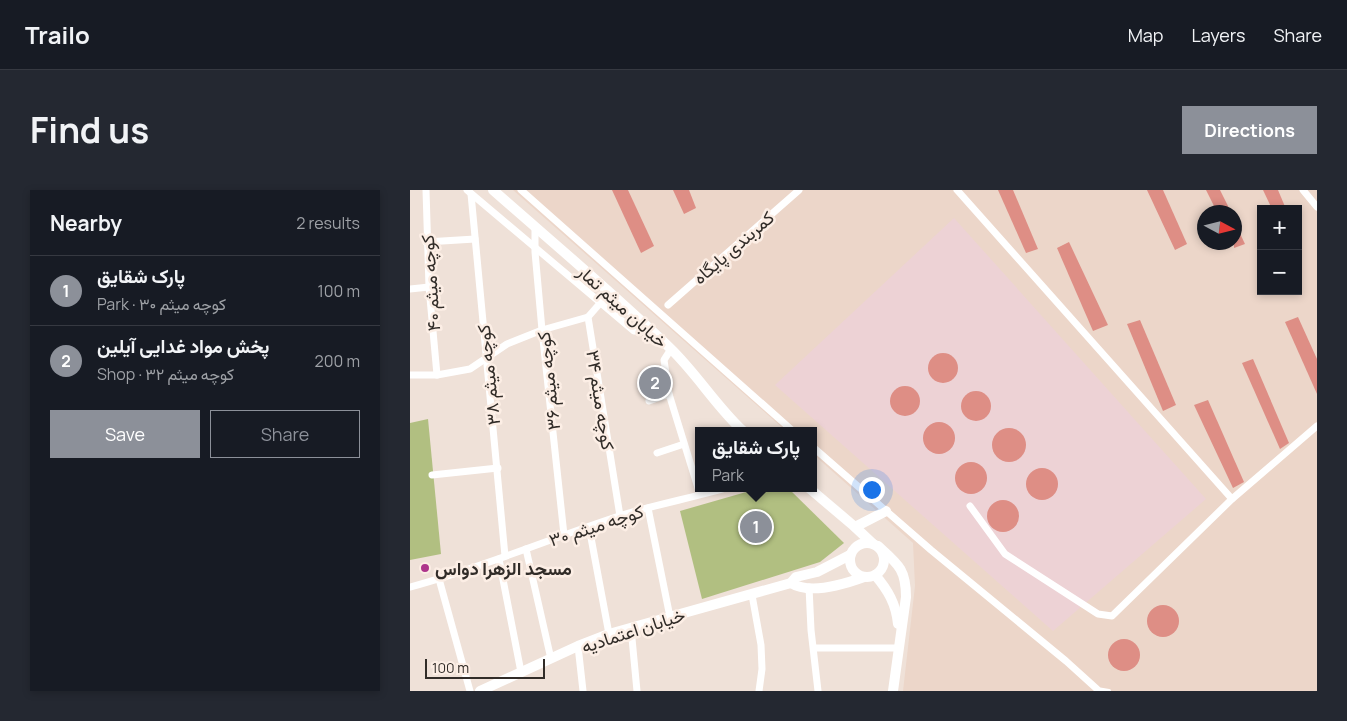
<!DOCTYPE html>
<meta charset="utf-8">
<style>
body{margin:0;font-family:Manrope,Vazirmatn,sans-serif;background:#242831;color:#f1f3f6}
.controls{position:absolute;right:15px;top:15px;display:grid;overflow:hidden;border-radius:0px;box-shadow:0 2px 8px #0003}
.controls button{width:45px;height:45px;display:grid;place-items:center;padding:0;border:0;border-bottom:1px solid #363941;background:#171b24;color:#f1f3f6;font:25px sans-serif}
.compass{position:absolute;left:787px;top:15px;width:45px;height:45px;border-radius:50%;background:#171b24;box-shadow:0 2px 8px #0003;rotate:97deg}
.scale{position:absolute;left:15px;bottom:12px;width:120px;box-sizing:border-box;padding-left:5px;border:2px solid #312c28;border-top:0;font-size:14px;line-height:18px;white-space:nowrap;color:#312c28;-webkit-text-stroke:4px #fceee5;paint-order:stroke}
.you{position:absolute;left:461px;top:299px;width:18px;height:18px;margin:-12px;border:4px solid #fff;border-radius:50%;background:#1a73e8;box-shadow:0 0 0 8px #1a73e833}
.badge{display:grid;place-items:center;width:32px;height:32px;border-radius:50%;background:#8c9099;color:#fff;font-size:16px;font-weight:700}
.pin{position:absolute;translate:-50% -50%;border:2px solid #fff;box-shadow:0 1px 5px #0006}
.popup{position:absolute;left:285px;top:237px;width:122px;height:65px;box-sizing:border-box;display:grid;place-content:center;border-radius:0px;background:#171b24;filter:drop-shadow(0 1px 4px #0005);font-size:16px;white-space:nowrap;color:#9ea1a6}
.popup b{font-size:19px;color:#f1f3f6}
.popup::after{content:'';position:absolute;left:50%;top:100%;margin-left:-10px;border:10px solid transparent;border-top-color:#171b24}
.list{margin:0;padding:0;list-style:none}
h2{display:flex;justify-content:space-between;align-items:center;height:65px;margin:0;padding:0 20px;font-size:21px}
h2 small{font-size:16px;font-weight:400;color:#9ea1a6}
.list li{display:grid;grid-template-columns:32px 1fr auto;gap:15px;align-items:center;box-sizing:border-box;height:70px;padding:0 20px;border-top:1px solid #363941}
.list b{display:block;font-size:19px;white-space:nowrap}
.list p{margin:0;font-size:16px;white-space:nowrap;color:#9ea1a6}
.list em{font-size:16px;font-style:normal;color:#9ea1a6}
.actions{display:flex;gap:10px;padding:15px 20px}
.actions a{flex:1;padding:11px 0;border:1px solid #8c9099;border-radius:0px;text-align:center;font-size:18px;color:#8c9099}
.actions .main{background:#8c9099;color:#fff}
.map{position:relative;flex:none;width:907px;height:501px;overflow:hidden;border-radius:0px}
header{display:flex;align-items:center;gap:30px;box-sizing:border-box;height:70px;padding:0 25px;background:#171b24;border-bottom:1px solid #363941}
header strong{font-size:24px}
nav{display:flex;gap:28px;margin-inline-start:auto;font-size:18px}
.intro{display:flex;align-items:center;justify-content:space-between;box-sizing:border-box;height:120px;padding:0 30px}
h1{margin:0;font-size:35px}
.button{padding:12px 22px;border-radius:0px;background:#8c9099;color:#fff;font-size:18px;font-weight:700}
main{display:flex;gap:30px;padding:0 30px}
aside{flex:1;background:#171b24;border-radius:0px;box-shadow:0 2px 8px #0003}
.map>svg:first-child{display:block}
</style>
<header>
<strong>Trailo</strong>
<nav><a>Map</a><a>Layers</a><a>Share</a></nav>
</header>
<div class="intro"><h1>Find us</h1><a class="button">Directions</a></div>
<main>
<aside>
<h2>Nearby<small>2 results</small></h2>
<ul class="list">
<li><span class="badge">1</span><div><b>پارک شقایق</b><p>Park · کوچه میثم ۳۰</p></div><em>100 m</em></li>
<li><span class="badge">2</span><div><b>پخش مواد غدایی آیلین</b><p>Shop · کوچه میثم ۳۲</p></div><em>200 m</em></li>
</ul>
<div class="actions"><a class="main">Save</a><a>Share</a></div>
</aside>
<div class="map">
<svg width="907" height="501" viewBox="0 0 907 501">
<rect width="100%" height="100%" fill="#efe1d8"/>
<!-- built -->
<path fill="#ecd6c9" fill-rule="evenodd" d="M103,0H907V501H493L505,396L503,353L404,265V241H376ZM851,19H888V101H851ZM794,22H824V52H794Z"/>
<!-- industrial -->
<path fill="#edd2d5" d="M544,28L796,309L643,441L365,195Z"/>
<!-- green -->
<g fill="#b1bf81">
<path d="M18,229L31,364L0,370V233Z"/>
<path d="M350,298H378L434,353L410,372L292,409L270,321Z"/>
</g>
<!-- building -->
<g fill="#de8e85">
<path d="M202,0H218L244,56L231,63Z"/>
<path d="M263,0H279L286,18L274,24Z"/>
<path d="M588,0H603L628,59L616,63Z"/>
<path d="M737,0H753L777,54L765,60Z"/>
<path d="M796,0H810L821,22H807Z"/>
<path d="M853,0H868L876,19H862Z"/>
<path d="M824,31L835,54L824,58Z"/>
<path d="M659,52L698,135L683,141L647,58Z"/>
<path d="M888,127L907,169V204L875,132Z"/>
<path d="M730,130L766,215L753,221L717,134Z"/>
<circle cx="533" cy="178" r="15"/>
<path d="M843,169L879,253L870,259L832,173Z"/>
<circle cx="495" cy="211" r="15"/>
<circle cx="566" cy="216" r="15"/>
<path d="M798,210L834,292L823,298L784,215Z"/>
<circle cx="529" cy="248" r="16"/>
<circle cx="599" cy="255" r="17"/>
<circle cx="561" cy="288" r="16"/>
<circle cx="632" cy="294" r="16"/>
<circle cx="593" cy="326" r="16"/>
<circle cx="753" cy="431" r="16"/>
<circle cx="714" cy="465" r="16"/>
</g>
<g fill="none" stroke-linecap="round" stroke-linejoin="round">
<!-- lane -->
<path stroke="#fff" stroke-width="4" d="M687,499L699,501"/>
<!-- street -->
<g stroke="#fff" stroke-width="7">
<path d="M16,0L19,97L27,185"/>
<path d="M57,0L224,141H242"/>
<path d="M111,0L383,241"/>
<path d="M547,0L822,309"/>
<path d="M893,0L907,17"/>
<path d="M61,4L95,366"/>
<path d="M125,37V62L132,140L154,345"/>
<path d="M16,52L65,49"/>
<path d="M0,99L19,97"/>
<path d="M199,103L178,127L210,326"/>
<path d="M258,115L389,0"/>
<path d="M261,159L254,170L259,204L288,298"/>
<path d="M0,185H27L60,179L97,154L132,140L178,127"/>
<path d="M239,211L259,204"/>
<path d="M404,258L521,360L656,471L687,499"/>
<path d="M247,263L274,254"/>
<path d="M22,285L88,278"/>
<path d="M560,316L595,364L688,424L702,426L822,309L907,236"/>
<path d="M238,318L260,427"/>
<path d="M179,337L199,444"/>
<path d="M116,359L141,469"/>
<path d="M89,369L111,482"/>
<path d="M29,389L60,501"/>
<path d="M0,397C71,378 139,349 209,326C244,315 281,308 316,298"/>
<path d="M399,397L401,440L408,501"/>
<path d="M342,405L351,455L352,479L349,501"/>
<path d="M221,438L227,501"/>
<path d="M168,456L173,501"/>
<path d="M404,458H489"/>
</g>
<!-- secondary -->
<g stroke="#fff" stroke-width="10">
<path d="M83,0C142,52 203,103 260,158C287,184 306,216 333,241"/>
<path d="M399,298L445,337L462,353"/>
<path d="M445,337L476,321"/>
<circle cx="457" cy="370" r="17"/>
<path d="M468,356C488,374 496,379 496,407L483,501"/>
<path d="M465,385C478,400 486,414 488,434"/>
<path d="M381,393C400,405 435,394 454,387"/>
<path d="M70,501L168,456L199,444L381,393L386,387L407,382L440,365"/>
</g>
</g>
<!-- markers -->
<circle fill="#ad358b" stroke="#fceee5" stroke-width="2" cx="15" cy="378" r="5"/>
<g text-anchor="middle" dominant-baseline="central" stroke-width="5" stroke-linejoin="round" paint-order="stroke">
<!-- street labels -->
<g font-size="18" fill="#312c28" stroke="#fceee5">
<text transform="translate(323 57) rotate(-41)">کمربندی پایگاه</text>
<text transform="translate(20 93) rotate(-94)">کوچه میثم ۴۰</text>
<text transform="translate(213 116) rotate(42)">خیابان میثم تمار</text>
<text transform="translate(78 185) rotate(-96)">کوچه میثم ۳۸</text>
<text transform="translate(138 191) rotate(-96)">کوچه میثم ۳۶</text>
<text transform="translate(191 210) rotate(81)">کوچه میثم ۳۴</text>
<text transform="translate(186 335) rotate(-18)">کوچه میثم ۳۰</text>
<text transform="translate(223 440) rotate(-18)">خیابان اعتمادیه</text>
</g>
<!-- poi labels -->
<g font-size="18" font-weight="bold" fill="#312c28" stroke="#fceee5" text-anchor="start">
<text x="25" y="378">مسجد الزهرا دواس</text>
</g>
</g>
</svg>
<div class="controls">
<button>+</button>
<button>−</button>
</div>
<svg class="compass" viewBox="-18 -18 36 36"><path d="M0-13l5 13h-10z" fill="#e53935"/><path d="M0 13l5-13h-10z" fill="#9ea1a6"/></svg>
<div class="scale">100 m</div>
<div class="you"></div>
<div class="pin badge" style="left:346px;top:337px">1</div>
<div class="popup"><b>پارک شقایق</b>Park</div>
<div class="pin badge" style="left:245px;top:193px">2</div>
</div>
</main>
